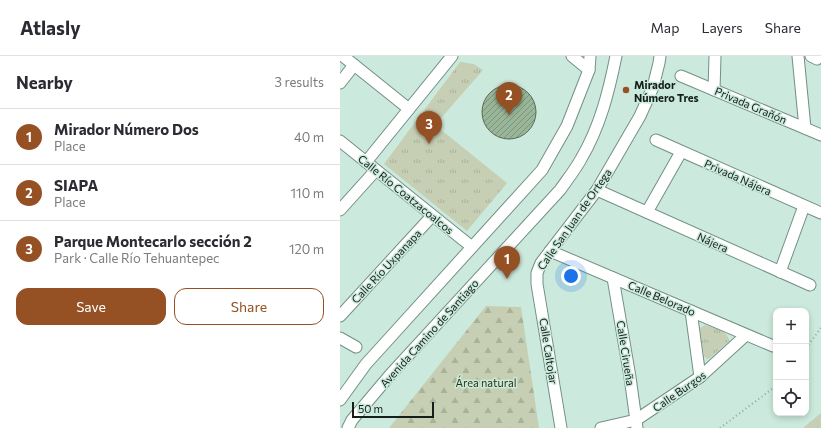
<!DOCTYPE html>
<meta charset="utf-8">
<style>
body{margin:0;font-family:Commissioner,sans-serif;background:#f2f2f3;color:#2b2b33}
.controls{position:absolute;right:12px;bottom:12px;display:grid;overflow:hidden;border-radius:8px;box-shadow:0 2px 6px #0003}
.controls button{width:36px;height:36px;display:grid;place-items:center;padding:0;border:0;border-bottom:1px solid #e1e1e2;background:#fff;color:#2b2b33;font:20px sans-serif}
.scale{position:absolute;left:12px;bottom:10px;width:82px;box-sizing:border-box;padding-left:4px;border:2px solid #141f1a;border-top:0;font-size:11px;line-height:14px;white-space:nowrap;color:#141f1a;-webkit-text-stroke:3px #cbe9dc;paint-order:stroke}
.you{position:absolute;left:231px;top:220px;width:14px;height:14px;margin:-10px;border:3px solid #fff;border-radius:50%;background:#1a73e8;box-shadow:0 0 0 6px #1a73e833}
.badge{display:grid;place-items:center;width:26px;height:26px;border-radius:50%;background:#955024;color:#fff;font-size:13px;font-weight:700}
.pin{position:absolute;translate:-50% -33px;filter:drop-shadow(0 1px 2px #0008)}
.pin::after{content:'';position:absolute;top:21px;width:14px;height:12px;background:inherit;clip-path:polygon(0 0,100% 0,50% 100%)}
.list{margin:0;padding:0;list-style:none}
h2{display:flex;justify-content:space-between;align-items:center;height:52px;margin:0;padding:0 16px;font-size:17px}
h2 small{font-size:13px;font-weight:400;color:#7c7c81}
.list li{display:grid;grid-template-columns:26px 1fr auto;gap:12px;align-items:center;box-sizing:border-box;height:56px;padding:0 16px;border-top:1px solid #e1e1e2}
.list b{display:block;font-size:15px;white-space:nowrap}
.list p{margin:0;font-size:13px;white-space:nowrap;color:#7c7c81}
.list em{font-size:13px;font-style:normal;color:#7c7c81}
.actions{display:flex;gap:8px;padding:12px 16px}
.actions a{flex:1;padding:9px 0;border:1px solid #955024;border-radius:12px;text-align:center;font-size:14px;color:#955024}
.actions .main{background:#955024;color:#fff}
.icon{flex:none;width:22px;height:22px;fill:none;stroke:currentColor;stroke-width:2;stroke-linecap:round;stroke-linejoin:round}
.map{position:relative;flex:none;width:481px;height:372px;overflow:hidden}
header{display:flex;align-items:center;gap:24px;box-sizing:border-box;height:56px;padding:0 20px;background:#fff;border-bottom:1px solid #e1e1e2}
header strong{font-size:19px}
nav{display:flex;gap:22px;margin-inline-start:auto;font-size:14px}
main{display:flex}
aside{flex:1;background:#fff}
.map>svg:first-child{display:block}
</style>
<header>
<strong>Atlasly</strong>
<nav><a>Map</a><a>Layers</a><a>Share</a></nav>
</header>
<main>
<aside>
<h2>Nearby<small>3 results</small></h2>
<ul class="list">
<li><span class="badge">1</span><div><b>Mirador Número Dos</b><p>Place</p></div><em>40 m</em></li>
<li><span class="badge">2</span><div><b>SIAPA</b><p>Place</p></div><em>110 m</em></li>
<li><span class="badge">3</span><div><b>Parque Montecarlo sección 2</b><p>Park · Calle Río Tehuantepec</p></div><em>120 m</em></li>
</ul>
<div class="actions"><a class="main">Save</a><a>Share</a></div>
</aside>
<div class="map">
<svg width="481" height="372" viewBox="0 0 481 372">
<defs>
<pattern id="grass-tufts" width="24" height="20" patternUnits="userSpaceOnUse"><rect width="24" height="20" fill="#c6cfb3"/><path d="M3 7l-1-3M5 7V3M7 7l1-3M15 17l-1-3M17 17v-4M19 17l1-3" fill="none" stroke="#a9b199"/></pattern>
<pattern id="forest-firs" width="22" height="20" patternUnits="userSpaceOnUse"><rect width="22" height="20" fill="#c6cfb3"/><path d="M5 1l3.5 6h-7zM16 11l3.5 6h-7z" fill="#a9b199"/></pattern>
<pattern id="building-hatch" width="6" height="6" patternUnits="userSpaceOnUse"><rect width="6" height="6" fill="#99b698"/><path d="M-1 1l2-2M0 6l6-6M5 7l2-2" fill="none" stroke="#7c937b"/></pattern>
</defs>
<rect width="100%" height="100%" fill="#cbe9dc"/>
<!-- grass -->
<g fill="url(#grass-tufts)">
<path d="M120,6L134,8L143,14L95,69L167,127L127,175L44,108Z"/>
<path d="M365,269C373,272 389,275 389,285L370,302L367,303L364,300L360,272Z"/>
</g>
<!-- forest -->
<g fill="url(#forest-firs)">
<path d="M146,250L181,251L199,372H49Z"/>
<path d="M481,357V372H463Z"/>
</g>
<!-- building -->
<circle fill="url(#building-hatch)" stroke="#586a58" cx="169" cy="56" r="27"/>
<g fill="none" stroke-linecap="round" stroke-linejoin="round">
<!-- minor casing -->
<g stroke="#749084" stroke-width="13">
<g id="minor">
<path d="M3,0L69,53"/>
<path d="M232,0L249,14"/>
<path d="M458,0L465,72"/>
<path d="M471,0L477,3"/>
<path d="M341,20L481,79"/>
<path d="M0,27L14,9"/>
<path d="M374,34L375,0"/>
<path d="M316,84L481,157"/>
<path d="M0,85L132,191"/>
<path d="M26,106L112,0"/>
<path d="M257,134L470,229"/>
<path d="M0,154L36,114"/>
<path d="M307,156L341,96"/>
<path d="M210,195L433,290"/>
<path d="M440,216L464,150"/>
<path d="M273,222L290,321L297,372"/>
<path d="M351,255L360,321"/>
<path d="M0,260L92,160"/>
<path d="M0,282L16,291"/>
<path d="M0,344L26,308L202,114L227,70L249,14L250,0"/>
<path d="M8,372L12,364L50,319L220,134C227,124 235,114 241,103C260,71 269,35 276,0"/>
<path d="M221,372L197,228V217L201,207L257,134L300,60L313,31L319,7L320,0"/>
<path d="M261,372L296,364L360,321L406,279"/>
</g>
</g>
<!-- path -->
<g stroke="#8fa69c" stroke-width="2" stroke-dasharray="1 3" stroke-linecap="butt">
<path d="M466,292L481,272"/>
<path d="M380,372L436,330"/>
</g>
<!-- minor -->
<use href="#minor" stroke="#fff" stroke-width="11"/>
</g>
<!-- markers -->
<circle fill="#955024" stroke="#cbe9dc" stroke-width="1.5" cx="286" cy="34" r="4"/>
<g text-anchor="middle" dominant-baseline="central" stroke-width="3" stroke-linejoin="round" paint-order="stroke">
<!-- poi labels -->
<g font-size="11" font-weight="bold" fill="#141f1a" stroke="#cbe9dc" text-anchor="start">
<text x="294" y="28">Mirador<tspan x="294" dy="13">Número Tres</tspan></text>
</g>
<!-- street labels -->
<g font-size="11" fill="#141f1a" stroke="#cbe9dc">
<text transform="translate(411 49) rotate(23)">Privada Grañón</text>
<text transform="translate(398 121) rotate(24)">Privada Nájera</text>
<text transform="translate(66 138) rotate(39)">Calle Río Coatzacoalcos</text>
<text transform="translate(234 163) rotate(-55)">Calle San Juan de Ortega</text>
<text transform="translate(373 186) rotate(24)">Nájera</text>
<text transform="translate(46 210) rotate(-47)">Calle Río Uxpanapa</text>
<text transform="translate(322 242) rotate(23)">Calle Belorado</text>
<text transform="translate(89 277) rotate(-48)">Avenida Camino de Santiago</text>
<text transform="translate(209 295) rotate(81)">Calle Caltojar</text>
<text transform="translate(286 297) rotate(81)">Calle Cirueña</text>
<text transform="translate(339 335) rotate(-35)">Calle Burgos</text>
</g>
<!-- park labels -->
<g font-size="11" fill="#2c360a" stroke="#cbe9dc">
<text x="146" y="326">Área natural</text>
</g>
</g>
</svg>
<div class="controls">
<button>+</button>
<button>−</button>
<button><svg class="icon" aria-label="locate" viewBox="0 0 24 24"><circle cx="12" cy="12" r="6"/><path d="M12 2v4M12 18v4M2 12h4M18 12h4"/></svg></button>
</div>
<div class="scale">50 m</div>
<div class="you"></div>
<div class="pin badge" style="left:167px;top:223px">1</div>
<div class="pin badge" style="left:169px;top:59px">2</div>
<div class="pin badge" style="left:89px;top:88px">3</div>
</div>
</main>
